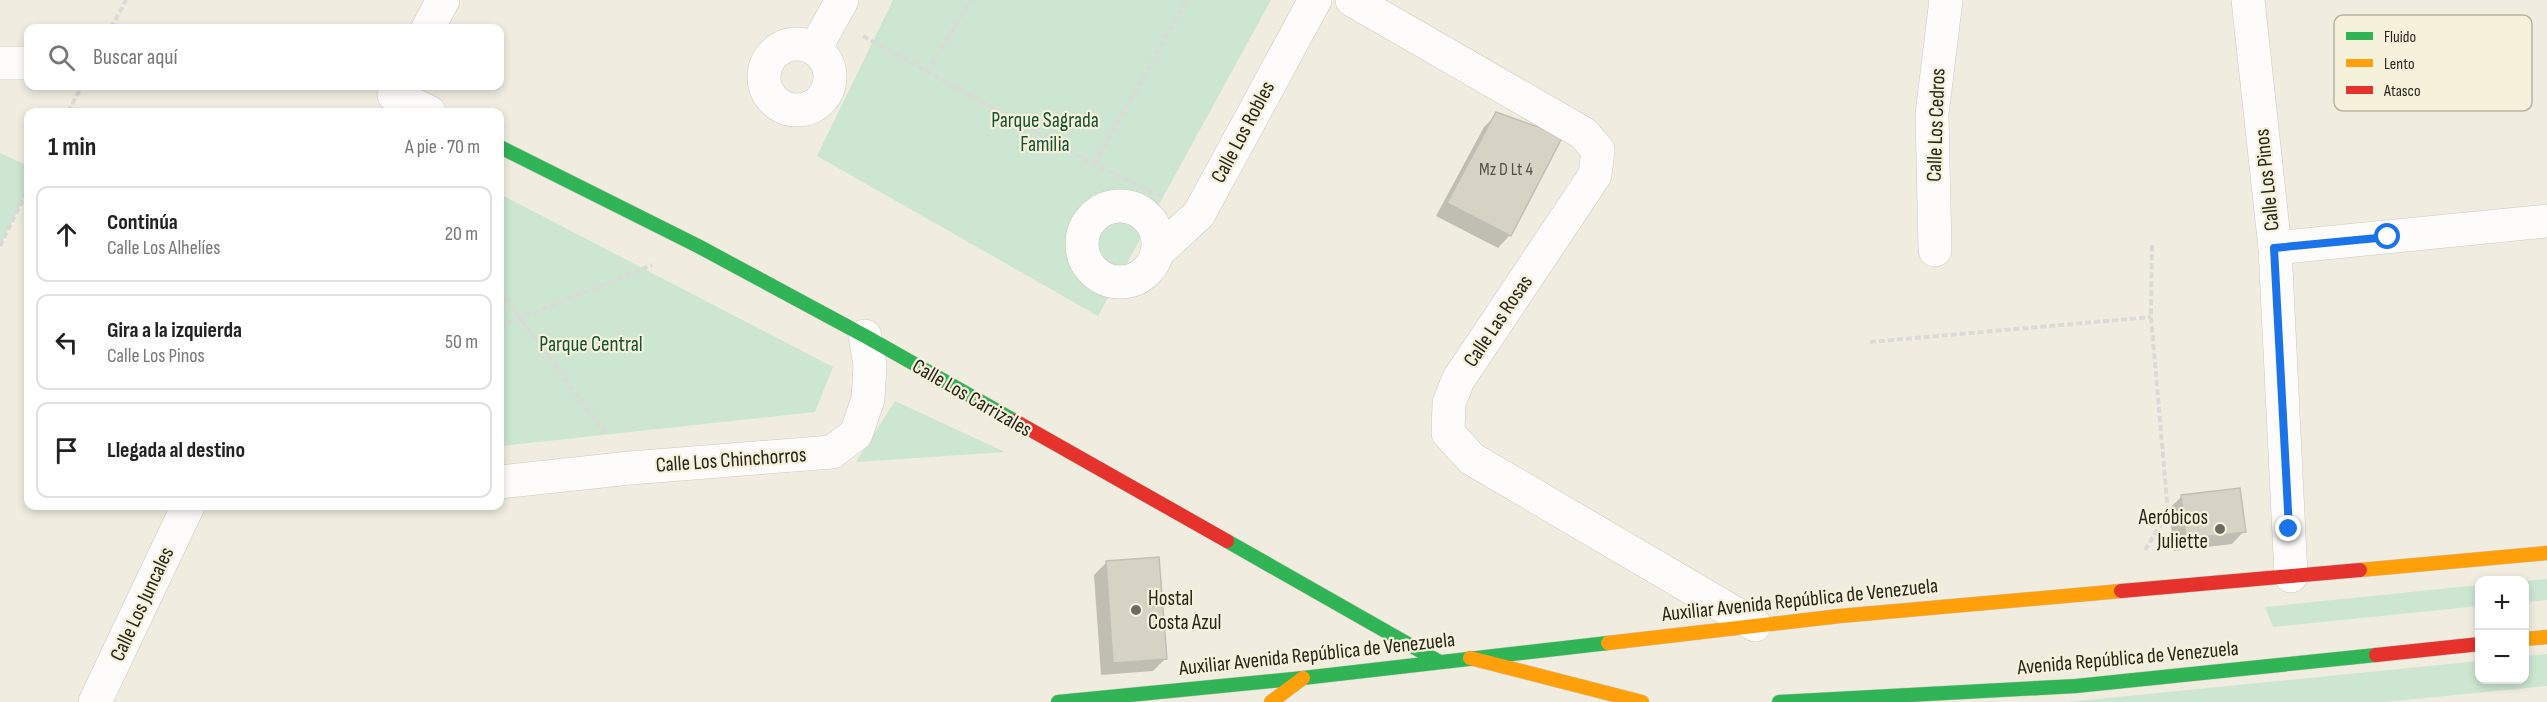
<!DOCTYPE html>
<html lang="es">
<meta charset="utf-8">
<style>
body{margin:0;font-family:"Sofia Sans Condensed",sans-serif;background:#f6f6f6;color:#222}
.controls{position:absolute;right:18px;bottom:18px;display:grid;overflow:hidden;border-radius:12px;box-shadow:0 3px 9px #0003}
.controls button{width:54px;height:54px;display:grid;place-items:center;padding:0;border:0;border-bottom:2px solid #e0e0e0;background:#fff;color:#222;font:30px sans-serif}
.stop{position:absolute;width:18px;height:18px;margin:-14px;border:4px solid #1a73e8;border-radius:50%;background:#fff}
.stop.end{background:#1a73e8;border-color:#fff;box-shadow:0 2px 6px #0008}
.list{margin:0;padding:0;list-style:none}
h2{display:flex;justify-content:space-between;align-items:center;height:78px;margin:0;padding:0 24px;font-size:26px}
h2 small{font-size:20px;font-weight:400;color:#767676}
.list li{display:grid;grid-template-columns:39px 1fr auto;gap:18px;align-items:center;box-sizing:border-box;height:96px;margin:0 12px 12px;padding:0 12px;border:2px solid #e0e0e0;border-radius:12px}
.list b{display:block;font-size:22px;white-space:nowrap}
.list p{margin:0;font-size:20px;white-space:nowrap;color:#767676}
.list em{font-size:20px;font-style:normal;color:#767676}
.icon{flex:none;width:33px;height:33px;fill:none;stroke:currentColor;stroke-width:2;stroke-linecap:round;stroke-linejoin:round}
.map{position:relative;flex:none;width:2547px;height:702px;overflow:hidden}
.search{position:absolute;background:#fff;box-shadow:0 3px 9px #0003;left:24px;top:24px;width:480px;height:66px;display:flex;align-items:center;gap:15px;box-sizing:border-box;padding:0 21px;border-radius:12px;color:#767676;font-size:22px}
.panel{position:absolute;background:#fff;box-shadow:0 3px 9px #0003;left:24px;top:108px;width:480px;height:402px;border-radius:12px}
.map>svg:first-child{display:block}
</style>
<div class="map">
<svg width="2547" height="702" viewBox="0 0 2547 702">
<rect width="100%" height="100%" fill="#f0ede0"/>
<!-- green -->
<g fill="#cce6d1">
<path d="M893,0H1271L1098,316L817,156Z"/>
<path d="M0,153L28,166V190L0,246Z"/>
<path d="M500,194L833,367L815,412L500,446Z"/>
<path d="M895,401L1005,452L856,462Z"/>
<path d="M2547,579V600L2525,602V581Z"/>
<path d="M2479,585V606L2273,627L2265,607Z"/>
<path d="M2547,654V686L2385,702H2068L2479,661L2480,680H2524L2525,656Z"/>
</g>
<!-- shadow -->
<g fill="#0003">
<path d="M1497,114L1510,235L1498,248L1436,216L1484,127Z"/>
<path d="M2181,497L2244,531L2232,544L2174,551L2169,509Z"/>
<path d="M1106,563L1165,659L1153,671L1101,675L1094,575Z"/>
</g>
<!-- building -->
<g fill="#d7d3c4" stroke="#c1bfb5" stroke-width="1.5">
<path d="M1496,112L1563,136L1511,236L1447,203Z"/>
<path d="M2240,488L2246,532L2186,539L2181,495Z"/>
<path d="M1159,557L1167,659L1113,663L1106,561Z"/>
</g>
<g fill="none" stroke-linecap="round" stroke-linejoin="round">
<!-- street casing -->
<g stroke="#cbc8be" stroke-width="34">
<g id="street">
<path d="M1352,0L1583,133L1598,150L1595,175L1458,380L1449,403L1448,433L1472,459L1755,625"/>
<path d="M2248,0L2275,248L2291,576"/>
<path d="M428,28L443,0"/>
<circle cx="797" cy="77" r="33"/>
<path d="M815,49L842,0"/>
<path d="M0,63H25"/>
<path d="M394,95L429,112"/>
<circle cx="1120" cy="244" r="38"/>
<path d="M2275,248L2547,221"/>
<path d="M1935,250L1932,114L1946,0"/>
<path d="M1157,253L1199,214L1315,0"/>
<path d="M500,482L630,468L832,452L856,434L868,399L870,365L865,336"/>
<path d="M95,702L188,506"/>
</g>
</g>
<!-- fast casing -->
<g stroke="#cbc8be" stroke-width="15">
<g id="fast">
<path d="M500,147L698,246L865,336L1015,421"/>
<path d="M1227,541L1438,661"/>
<path d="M1058,702L1303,678L1608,643"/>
<path d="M1779,702L2076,686L2376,655"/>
</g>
</g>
<!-- slow casing -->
<g stroke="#cbc8be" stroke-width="15">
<g id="slow">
<path d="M2360,570L2547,553"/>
<path d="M2524,639L2547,637"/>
<path d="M1608,643L1840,616L2121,591"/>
<path d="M1470,658L1642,702"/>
<path d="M1271,702L1303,678"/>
</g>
</g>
<!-- jam casing -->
<g stroke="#cbc8be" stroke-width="15">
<g id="jam">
<path d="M1015,421L1227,541"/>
<path d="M2121,591L2360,570"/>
<path d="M2376,655L2480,644"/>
</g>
</g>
<!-- path -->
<g stroke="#dbdad7" stroke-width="4" stroke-dasharray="6 3" stroke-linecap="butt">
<path d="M111,28L126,0"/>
<path d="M863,36L1094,164L1163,197"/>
<path d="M927,72L971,0"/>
<path d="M68,112L82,86"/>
<path d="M1094,164L1187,0"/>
<path d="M0,246L28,190"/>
<path d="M500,291L605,433"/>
<path d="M500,326L652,265"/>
<path d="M1870,342L2151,317"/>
<path d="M2145,550L2168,513L2151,317L2152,244"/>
</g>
<!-- street -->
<use href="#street" stroke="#fdfcfa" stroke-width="33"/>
<!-- fast -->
<use href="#fast" stroke="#30b455" stroke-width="14"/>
<!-- slow -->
<use href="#slow" stroke="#ff9f0a" stroke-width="14"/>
<!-- jam -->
<use href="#jam" stroke="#e5322d" stroke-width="14"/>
</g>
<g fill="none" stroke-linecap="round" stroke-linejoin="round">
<!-- route -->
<path stroke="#1a73e8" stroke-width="8" d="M2289,529L2274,248L2388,237"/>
</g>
<!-- markers -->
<g fill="#6d6b61" stroke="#f6f1da" stroke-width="2">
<circle cx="2220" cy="529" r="6"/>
<circle cx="1136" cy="610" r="6"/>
</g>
<g text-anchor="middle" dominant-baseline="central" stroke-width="4.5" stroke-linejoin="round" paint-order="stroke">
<!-- number labels -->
<g font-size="18" fill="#525046">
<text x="1506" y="169">Mz D Lt 4</text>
</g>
<!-- park labels -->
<g font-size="21" fill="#145135" stroke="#f6f1da">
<text x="1045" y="120">Parque Sagrada<tspan x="1045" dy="24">Familia</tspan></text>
<text x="591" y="344">Parque Central</text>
</g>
<!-- street labels -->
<g font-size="21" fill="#26251c" stroke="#f6f1da">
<text transform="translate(1936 125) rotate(-88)">Calle Los Cedros</text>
<text transform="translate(1243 132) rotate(-62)">Calle Los Robles</text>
<text transform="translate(2267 180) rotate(-96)">Calle Los Pinos</text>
<text transform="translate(1498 321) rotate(-56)">Calle Las Rosas</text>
<text transform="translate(972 398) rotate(30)">Calle Los Carrizales</text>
<text transform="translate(731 460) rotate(-4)">Calle Los Chinchorros</text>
<text transform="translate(1800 600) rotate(-6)">Auxiliar Avenida República de Venezuela</text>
<text transform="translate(142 604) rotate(-65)">Calle Los Juncales</text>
<text transform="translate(1317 654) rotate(-6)">Auxiliar Avenida República de Venezuela</text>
<text transform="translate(2128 658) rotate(-5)">Avenida República de Venezuela</text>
</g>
<!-- poi labels -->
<g font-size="21" fill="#26251c" stroke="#f6f1da" text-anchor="end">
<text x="2208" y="517">Aeróbicos<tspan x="2208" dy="24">Juliette</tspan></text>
<text x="1148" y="598" text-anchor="start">Hostal<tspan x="1148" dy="24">Costa Azul</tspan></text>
</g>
</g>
<!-- legend -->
<rect x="2334" y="15" width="198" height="96" rx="9" fill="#f6f1da" stroke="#b8b4a1" stroke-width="1.5"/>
<rect x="2346" y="32" width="27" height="8" fill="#30b455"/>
<rect x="2346" y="59" width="27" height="8" fill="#ff9f0a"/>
<rect x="2346" y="86" width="27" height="8" fill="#e5322d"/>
<g font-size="16" fill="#26251c">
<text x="2384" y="42">Fluido</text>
<text x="2384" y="69">Lento</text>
<text x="2384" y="96">Atasco</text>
</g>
</svg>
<div class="controls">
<button>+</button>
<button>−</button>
</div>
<div class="stop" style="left:2388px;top:237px"></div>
<div class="stop end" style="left:2289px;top:529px"></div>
<div class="search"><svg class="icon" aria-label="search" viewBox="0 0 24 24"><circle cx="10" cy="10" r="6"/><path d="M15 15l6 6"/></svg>Buscar aquí</div>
<section class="panel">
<h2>1 min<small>A pie · 70 m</small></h2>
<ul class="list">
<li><svg class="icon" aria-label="ahead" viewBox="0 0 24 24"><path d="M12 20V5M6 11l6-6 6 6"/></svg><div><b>Continúa</b><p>Calle Los Alhelíes</p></div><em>20 m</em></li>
<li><svg class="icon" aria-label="left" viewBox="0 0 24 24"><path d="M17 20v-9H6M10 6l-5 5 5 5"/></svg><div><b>Gira a la izquierda</b><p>Calle Los Pinos</p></div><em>50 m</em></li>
<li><svg class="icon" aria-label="arrive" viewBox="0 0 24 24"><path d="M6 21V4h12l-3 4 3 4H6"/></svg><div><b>Llegada al destino</b></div></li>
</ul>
</section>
</div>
